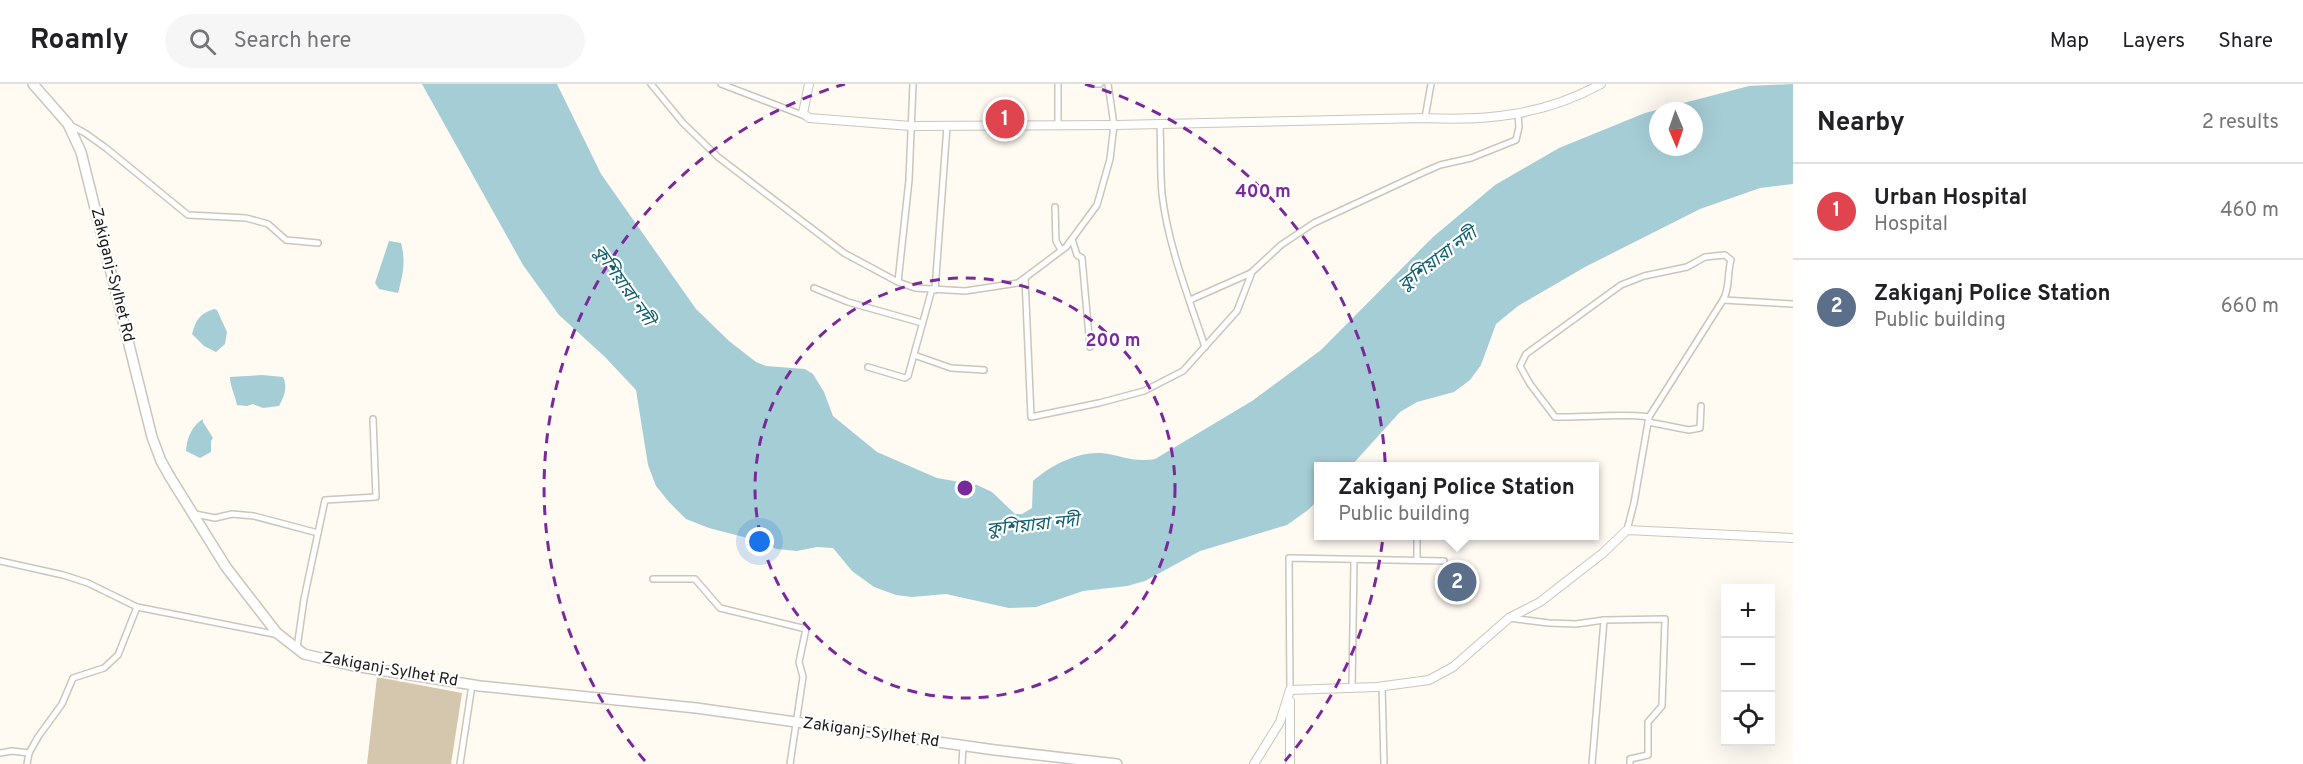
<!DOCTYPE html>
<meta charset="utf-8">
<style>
body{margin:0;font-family:Overpass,"Noto Sans Bengali",sans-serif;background:#f6f6f6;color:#202124}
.controls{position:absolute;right:18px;bottom:18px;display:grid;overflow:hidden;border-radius:0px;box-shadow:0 6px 24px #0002}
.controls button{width:54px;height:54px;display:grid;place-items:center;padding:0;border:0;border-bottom:2px solid #e0e0e0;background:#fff;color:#202124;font:30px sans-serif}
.compass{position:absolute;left:1649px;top:18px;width:54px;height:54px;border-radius:50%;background:#fff;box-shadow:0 6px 24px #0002;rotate:178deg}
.you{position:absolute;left:760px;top:458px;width:21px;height:21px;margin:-15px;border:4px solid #fff;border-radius:50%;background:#1a73e8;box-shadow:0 0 0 9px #1a73e833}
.badge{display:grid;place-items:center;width:39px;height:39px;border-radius:50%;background:#db2777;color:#fff;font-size:20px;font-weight:700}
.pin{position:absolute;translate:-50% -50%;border:3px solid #fff;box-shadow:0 2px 6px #0006}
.popup{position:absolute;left:1314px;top:378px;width:285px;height:78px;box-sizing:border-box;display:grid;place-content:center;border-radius:0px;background:#fff;filter:drop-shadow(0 2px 4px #0005);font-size:20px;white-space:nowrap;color:#757577}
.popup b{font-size:22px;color:#202124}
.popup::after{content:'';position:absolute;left:50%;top:100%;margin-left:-12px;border:12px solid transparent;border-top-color:#fff}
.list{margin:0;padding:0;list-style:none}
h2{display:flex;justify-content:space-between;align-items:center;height:78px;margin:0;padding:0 24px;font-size:26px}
h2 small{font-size:20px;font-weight:400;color:#757577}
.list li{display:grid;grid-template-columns:39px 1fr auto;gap:18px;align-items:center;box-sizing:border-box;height:96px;padding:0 24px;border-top:2px solid #e0e0e0}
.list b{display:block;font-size:22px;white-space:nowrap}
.list p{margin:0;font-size:20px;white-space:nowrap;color:#757577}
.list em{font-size:20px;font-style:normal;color:#757577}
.icon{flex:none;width:33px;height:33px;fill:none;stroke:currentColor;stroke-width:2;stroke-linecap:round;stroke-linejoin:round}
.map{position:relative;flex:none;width:1793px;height:680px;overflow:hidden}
header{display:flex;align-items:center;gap:36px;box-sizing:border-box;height:84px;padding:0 30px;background:#fff;border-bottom:2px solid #e0e0e0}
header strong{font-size:28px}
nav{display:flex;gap:33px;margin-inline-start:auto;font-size:21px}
.search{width:420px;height:54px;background:#f6f6f6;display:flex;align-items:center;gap:15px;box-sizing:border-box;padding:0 21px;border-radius:33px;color:#757577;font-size:22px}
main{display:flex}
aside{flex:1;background:#fff}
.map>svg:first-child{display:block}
</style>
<header>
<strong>Roamly</strong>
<div class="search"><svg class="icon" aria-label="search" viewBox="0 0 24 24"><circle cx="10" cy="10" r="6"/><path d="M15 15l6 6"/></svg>Search here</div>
<nav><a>Map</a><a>Layers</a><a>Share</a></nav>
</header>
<main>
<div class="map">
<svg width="1793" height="680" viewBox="0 0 1793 680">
<rect width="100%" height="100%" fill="#fffaf2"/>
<!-- green -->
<path fill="#d4c7ae" d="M377,593L462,609L451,680H367Z"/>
<!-- water -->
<g fill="#a5cdd6" fill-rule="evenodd">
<path d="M422,0H557L601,90L696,225L729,257L756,278L766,282L805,285L813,290L824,308L833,332L877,368L937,394L977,401L992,408L1015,430H1022L1032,424L1033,397C1050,382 1076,368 1101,369C1122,371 1132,379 1155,375L1252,317L1321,266L1433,153L1495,101L1559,64L1645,29L1749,2L1793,0V100L1760,104L1700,125L1585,183L1518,222L1496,240L1481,281L1470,296L1454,308L1417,318L1400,328L1351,382H1319V415L1308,426L1287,441L1200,467L1145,497L1127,502L1083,507L1036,523L1009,524L946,510L912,513L896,511L874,503L852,487L833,464L817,463L797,467L777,465L755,456L709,444L686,435L669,418L656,402L648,381L636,306L605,273L559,231L523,181ZM1658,27H1694V63H1658Z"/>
<path d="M389,157L401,159C406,177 403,191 398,209L379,205L375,199Z"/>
<path d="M214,225L217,226L227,248L225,260L216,268L204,262L192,250C196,236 199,230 214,225Z"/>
<path d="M262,291L283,293C288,303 284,313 279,322L263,324L253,320L247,322L237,321C235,311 230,302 230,293Z"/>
<path d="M203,335V338L213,354L211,357V368L200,374L186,367C187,353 192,342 203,335Z"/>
</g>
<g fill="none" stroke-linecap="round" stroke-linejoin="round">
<!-- street casing -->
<g stroke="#cbc6bc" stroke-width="8">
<g id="street">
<path d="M651,0L683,39L718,73L844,169L898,198L915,204L965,207L1018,199L1066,163L1097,121L1110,75L1114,41L1108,0"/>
<path d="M721,0L805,32"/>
<path d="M1091,0H1100"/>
<path d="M1425,34L1431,0"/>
<path d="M1160,40C1161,63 1160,87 1162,110C1168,162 1189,214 1205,263"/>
<path d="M70,41L85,49L106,64L188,131L246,134L268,140L286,156L318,159"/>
<path d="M1058,42V0"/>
<path d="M1055,123L1056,157L1061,166"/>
<path d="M1072,155L1077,171L1082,174L1090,263"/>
<path d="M1025,194L1031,333L1099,319L1144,307L1183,287L1237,227L1252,188L1281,161L1314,139L1424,88L1440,81L1471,74L1516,56L1519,43L1518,30"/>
<path d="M898,198L909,96L913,0"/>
<path d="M814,204L848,218L922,239"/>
<path d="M935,206L947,42"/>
<path d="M1190,216L1251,189"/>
<path d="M914,271L951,284L984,286"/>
<path d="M868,283L905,294L908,292L932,205"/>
<path d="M1649,333C1617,329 1587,334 1555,333L1530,300L1520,282L1526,270L1621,201L1644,192L1687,183L1705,173L1725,171L1731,176C1727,190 1730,205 1723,216"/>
<path d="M1648,338L1689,346L1700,344L1701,322"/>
<path d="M195,430L215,434L232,430L254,432L318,449"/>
<path d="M1627,446L1634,419L1649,333L1723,216L1793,220"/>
<path d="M1417,452V475"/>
<path d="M0,477L63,491L88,499L137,523"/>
<path d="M653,495H695L720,524L806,545L799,578L803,593L790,680"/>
<path d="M1509,534L1549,539L1576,540L1604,536L1665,535L1662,622L1648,638V671L1630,675V680"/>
<path d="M297,564L304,515L325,416L376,413L373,335"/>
<path d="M1382,602L1384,680"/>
<path d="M1352,604L1354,476"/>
<path d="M1290,606L1289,474L1444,477"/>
<path d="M0,669L12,667L29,669L38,653L62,620L73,594L104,584L118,571L137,523L279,551"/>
<path d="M27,680L29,669"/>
<path d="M460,680L472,601"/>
<path d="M962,680L963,662"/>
<path d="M1592,680L1604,536"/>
</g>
</g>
<!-- secondary casing -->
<g stroke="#cbc6bc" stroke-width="10">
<g id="secondary">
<path d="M809,0L803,29L809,34L911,42L1117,41L1425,34C1488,37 1545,31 1601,0"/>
<path d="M1290,606L1377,603L1429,596L1453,583L1509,534L1540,518L1603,469L1627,446L1793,454"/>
<path d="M1254,680L1280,638L1290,606"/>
<path d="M1290,680V617"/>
</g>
</g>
<!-- primary casing -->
<g stroke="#cbc6bc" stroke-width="12">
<path id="primary" d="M33,0L68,40L81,68L152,353L161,377L170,393L226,483L277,549L304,570L354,582L480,602L696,624L995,666L1117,680"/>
</g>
<!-- street -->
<use href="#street" stroke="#fff" stroke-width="5"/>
<!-- secondary -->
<use href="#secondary" stroke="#fff" stroke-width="8"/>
<!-- primary -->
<use href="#primary" stroke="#fff" stroke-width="9"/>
</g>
<!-- distance rings -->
<g fill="none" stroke="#79299a" stroke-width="3" stroke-dasharray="10 8">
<circle cx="965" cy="404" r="210"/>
<path d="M645 677A421 421 0 0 1 845 0M1085 0A421 421 0 0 1 1285 677"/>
</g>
<g text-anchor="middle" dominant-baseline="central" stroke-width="4.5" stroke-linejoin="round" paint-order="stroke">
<!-- street labels -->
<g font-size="16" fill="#1d1b18" stroke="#fff">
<text transform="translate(112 191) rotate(76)">Zakiganj-Sylhet Rd</text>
<text transform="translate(390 586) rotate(10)">Zakiganj-Sylhet Rd</text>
<text transform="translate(871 649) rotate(8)">Zakiganj-Sylhet Rd</text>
</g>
<!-- water labels -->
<g font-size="18" font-style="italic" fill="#11606f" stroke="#fff">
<text transform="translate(1438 176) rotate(-37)">কুশিয়ারা নদী</text>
<text transform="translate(623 202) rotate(55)">কুশিয়ারা নদী</text>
<text transform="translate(1033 442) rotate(-6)">কুশিয়ারা নদী</text>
</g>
</g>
<circle cx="965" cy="404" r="9" fill="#79299a" stroke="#fff" stroke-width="3"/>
<g font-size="18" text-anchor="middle" font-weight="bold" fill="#79299a" stroke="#fff" stroke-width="4.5" stroke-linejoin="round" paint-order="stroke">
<text x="1263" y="113">400 m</text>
<text x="1113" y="262">200 m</text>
</g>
</svg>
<div class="controls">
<button>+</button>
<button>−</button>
<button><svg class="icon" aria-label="locate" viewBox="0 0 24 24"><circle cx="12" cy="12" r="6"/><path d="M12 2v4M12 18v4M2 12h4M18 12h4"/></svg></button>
</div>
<svg class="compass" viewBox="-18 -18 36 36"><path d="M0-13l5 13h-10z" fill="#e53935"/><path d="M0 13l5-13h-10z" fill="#757577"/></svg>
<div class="you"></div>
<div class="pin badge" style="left:1005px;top:35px;background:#e0444e">1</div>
<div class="pin badge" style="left:1457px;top:498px;background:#5c6f8a">2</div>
<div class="popup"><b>Zakiganj Police Station</b>Public building</div>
</div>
<aside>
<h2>Nearby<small>2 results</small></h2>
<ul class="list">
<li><span class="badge" style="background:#e0444e">1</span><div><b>Urban Hospital</b><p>Hospital</p></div><em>460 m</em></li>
<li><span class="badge" style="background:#5c6f8a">2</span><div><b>Zakiganj Police Station</b><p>Public building</p></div><em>660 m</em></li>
</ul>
</aside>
</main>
